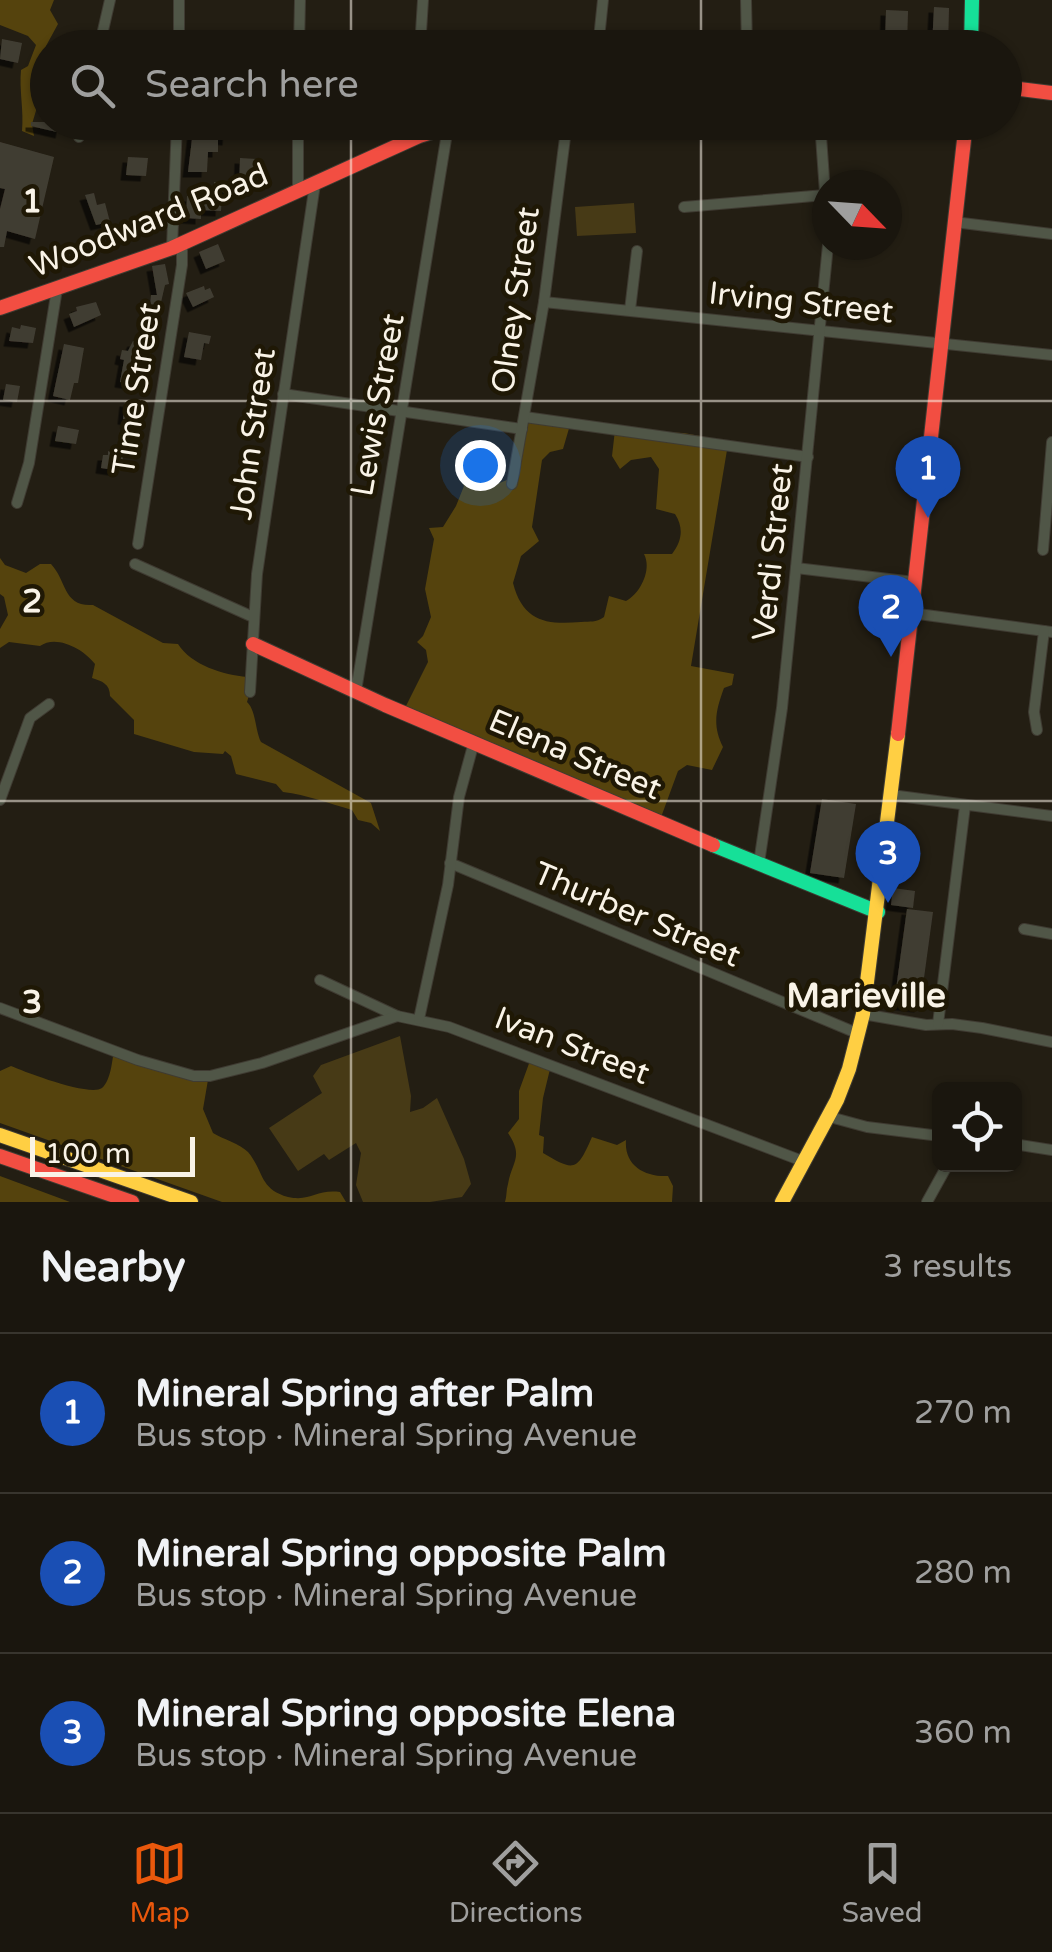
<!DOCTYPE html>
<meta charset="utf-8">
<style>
body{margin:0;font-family:"Varela Round",sans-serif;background:#27231c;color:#f1f3f6}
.controls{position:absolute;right:30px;bottom:30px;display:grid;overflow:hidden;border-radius:15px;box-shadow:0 2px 8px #0004}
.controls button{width:90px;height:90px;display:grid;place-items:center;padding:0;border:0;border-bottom:2px solid #38352e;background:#1a160e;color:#f1f3f6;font:50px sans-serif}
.compass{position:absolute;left:812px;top:170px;width:90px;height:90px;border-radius:50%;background:#1a160e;box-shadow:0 2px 8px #0004;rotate:115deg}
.scale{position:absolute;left:30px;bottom:25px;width:165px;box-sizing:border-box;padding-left:10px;border:5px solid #f9f3e7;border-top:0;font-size:28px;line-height:35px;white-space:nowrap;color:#f9f3e7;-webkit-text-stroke:8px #1f1805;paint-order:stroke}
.you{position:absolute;left:480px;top:465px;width:35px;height:35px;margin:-25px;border:8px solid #fff;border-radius:50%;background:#1a73e8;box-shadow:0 0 0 15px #1a73e833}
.badge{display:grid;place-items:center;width:65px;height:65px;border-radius:50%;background:#ea580c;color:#fff;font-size:32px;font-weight:700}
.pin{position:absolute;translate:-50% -82px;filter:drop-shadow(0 2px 5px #0008)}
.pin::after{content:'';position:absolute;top:52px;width:35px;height:30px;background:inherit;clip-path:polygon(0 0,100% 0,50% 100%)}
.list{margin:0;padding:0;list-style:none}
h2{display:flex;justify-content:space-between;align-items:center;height:130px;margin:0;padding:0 40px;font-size:42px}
h2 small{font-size:32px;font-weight:400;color:#9f9f9e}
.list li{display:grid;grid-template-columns:65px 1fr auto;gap:30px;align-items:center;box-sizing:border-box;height:160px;padding:0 40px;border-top:2px solid #38352e}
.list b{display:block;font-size:38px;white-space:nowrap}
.list p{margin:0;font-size:32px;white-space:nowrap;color:#9f9f9e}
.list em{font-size:32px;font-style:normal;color:#9f9f9e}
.icon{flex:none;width:55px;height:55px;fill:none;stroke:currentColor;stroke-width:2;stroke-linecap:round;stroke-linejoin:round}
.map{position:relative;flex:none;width:1052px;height:1202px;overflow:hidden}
.search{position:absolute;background:#1a160e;box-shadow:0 2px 8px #0004;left:30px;right:30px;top:30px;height:110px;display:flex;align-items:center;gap:25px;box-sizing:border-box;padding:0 35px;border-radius:55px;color:#9f9f9e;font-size:38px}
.sheet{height:610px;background:#1a160e}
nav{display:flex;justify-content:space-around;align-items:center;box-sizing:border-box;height:140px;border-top:2px solid #38352e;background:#1a160e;font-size:28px;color:#9f9f9e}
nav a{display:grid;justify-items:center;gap:5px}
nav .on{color:#ea580c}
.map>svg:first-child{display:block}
</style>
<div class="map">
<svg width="1052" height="1202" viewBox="0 0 1052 1202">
<defs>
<filter id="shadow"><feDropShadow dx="-5.5" dy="5.5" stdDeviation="0" flood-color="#0009"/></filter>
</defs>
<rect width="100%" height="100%" fill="#231e13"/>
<!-- green -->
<g fill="#473a16">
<path d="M634,203L636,233L577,236L575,207Z"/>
<path d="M400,1036L411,1096L410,1112L423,1108L437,1098L464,1159L471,1184L462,1197L430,1202H363L356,1185L361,1153L356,1143L329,1160L324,1154L298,1171L269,1128L322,1093L313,1076L321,1065Z"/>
</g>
<!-- forest -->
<g fill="#55430d">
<path d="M0,0H54L50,10L58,24L46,46L47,69L32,88L33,98L38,104L32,124L34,136L22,131C24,110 19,90 21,70L28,66L36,45L28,36L0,25Z"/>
<path d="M523,416L570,425L563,449L550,452L542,460L532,527L539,541L521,556L513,583C523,622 547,625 581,622C591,621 595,623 604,617L609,596L626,601C641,593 652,569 644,554H672C682,541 684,528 675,514L656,509L659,469L651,457L631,460L620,469L612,456L615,430L684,433L727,441L728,444L691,666L734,674L732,685L724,688C716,710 712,725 723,747L712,770L687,765L678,771L660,820L404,710L428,662L426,650L417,642L423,636L431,617L425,589L434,539L429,528L443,527L456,506L464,486L456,471L466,472L473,483L487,488L512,478Z"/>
<path d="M0,558L5,565L26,573L40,564H51C67,581 63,607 93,605L163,643L178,644C191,665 224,675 247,677L250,692L247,702C256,710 255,730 261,742L371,803L380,831L371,823L358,820L352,810C328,803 307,795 283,792L276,784L236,774L231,756L225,751L223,754L194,752L134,734V720L110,696C110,684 102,681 92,678L95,664C84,649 56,634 40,646L9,642L0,648V629L8,615L4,597L0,594Z"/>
<path d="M114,1050L176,1073L209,1074L203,1109L213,1133C223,1139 240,1144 248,1152C264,1171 259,1189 288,1197C311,1202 316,1189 340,1192L346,1202H222L0,1123V1071L11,1066C25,1072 90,1097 102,1088C111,1080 112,1061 114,1050Z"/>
<path d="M531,1058L551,1065L543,1098L539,1135L544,1137L543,1153C575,1172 577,1171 592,1137L617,1145L626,1140C624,1165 644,1177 668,1176L673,1186L672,1202H505C507,1196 506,1190 508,1184C512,1161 524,1157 508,1133L519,1119V1091Z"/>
<path d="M0,1176L70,1202H0Z"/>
</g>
<!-- building -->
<g fill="#413d33" filter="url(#shadow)">
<path d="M934,7L949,8L948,47H932Z"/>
<path d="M886,10L908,11L907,45L885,44Z"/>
<path d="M2,39L22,43L18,63L0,59Z"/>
<path d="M31,122H63L61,133L31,126Z"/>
<path d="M194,122L229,125L228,140L218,139V152H208L207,172H188Z"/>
<path d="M0,142L54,157L35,239L7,231L4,247H0V209L5,189L0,188Z"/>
<path d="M128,157L148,158L146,176L126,175Z"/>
<path d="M240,158L256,159L255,191L239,190Z"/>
<path d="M214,182H230L229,193L222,192L221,211L201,210V219L186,218L187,196H207V189H214Z"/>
<path d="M94,193L97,205L105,203L110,222L96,225L85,195Z"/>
<path d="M142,217L145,230L126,234L123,221Z"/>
<path d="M218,244L225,261L206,269L199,252Z"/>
<path d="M165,264L169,284L165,285L159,311V306L150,305L151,295H157L152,266Z"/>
<path d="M204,286L205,290L210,288L214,297L193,307L186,293Z"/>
<path d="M96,302L101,315L74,327L69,314L77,311L76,307Z"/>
<path d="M21,325L36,328L33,343L9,341L12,327L20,329Z"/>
<path d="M189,332L211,336L209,344L204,343L201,360L184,357Z"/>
<path d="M133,341L152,344L146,386L120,382L124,360L120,359L122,350L128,351Z"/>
<path d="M64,344L84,348L78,383H74L70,400L53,396Z"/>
<path d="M6,384L20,386L17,402L3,400Z"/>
<path d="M125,401L146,404L143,422L123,419Z"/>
<path d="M58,426L79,430L76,444L55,441Z"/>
<path d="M108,451L123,457L121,471L101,468L103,455H108Z"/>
<path d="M822,799L856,804L844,878L810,873Z"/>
<path d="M893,888L915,891L913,908L891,905Z"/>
<path d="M907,909L933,912L920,1007L894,1004Z"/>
</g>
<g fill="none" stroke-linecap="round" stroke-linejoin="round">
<!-- street casing -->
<g stroke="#3f3b32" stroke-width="12">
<g id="street">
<path d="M746,0L747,48"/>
<path d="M99,48L110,0"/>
<path d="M179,48V0"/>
<path d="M299,48L300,0"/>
<path d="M420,48L423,0"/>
<path d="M598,48L603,0"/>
<path d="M820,122L827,221"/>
<path d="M79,137L82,122"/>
<path d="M298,191V122"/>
<path d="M684,207L825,195"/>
<path d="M954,222L1052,234"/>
<path d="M172,248L177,122"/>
<path d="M544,302L1052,355"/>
<path d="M630,310L637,251"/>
<path d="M283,394L522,429"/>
<path d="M525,417L808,457"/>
<path d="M512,484L544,302L567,122"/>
<path d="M17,503L29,463L57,289"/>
<path d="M138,544L182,265V242"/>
<path d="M1043,550L1052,442"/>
<path d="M135,564L253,617"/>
<path d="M796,568L914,582"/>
<path d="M911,613L1052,632"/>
<path d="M356,691L448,127"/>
<path d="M250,692L257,574L315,184"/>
<path d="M1037,730L1034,712L1044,631"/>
<path d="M891,795L1052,816"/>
<path d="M0,800L30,718L49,704"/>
<path d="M450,863L859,1034"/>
<path d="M759,863L782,708L828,245"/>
<path d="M1024,929L1052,934"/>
<path d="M320,980L397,1016L449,1027L805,1162"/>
<path d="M0,1008L138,1060L194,1076H210L262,1063L397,1016"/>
<path d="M863,1014L926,1025L952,1024L982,1028L1052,1042"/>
<path d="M419,1019L448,885L459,797L474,742"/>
<path d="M938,1024L965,806"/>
<path d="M830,1117L867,1127L940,1136"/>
<path d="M1014,1144L1052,1150"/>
<path d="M927,1202L948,1164"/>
</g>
</g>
<!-- fast casing -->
<g stroke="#3f3b32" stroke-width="16">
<g id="fast">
<path d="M971,48L972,0"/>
<path d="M713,845L878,912"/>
</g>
</g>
<!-- slow casing -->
<g stroke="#3f3b32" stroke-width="16">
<g id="slow">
<path d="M0,1135L191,1202"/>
<path d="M782,1202L837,1100L849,1069L863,1014L898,734"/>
</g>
</g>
<!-- jam casing -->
<g stroke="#3f3b32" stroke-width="16">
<g id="jam">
<path d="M1004,87L1052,93"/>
<path d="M0,308L172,248L419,136L448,127L485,122"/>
<path d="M253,644L385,705L713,845"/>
<path d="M898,734L966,122"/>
<path d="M0,1156L132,1202"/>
</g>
</g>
<!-- street -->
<use href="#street" stroke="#505647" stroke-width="10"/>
<!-- fast -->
<use href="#fast" stroke="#16e098" stroke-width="14"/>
<!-- slow -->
<use href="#slow" stroke="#ffcf43" stroke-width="14"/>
<!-- jam -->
<use href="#jam" stroke="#f24e42" stroke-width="14"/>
</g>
<!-- grid -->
<path fill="none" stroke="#f9f3e7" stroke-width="2.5" stroke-opacity="0.55" d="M351,0V48M701,0V48M351,122V1202M701,122V1202M0,401H1052M0,801H1052"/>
<g text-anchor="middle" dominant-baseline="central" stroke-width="9" stroke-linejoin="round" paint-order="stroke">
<!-- street labels -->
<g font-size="32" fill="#f9f3e7" stroke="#1f1805">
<text transform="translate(149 221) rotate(-22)">Woodward Road</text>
<text transform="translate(516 300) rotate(-82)">Olney Street</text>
<text transform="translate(801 303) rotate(6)">Irving Street</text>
<text transform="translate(137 389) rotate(-81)">Time Street</text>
<text transform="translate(378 405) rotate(-80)">Lewis Street</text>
<text transform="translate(253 434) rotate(-82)">John Street</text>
<text transform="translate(773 552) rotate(-84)">Verdi Street</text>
<text transform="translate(575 755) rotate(23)">Elena Street</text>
<text transform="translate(637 915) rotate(23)">Thurber Street</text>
<text transform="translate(572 1046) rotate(21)">Ivan Street</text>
</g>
<!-- neighbourhood labels -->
<g font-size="35" font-weight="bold" fill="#f9f3e7" stroke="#1f1805">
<text x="866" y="996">Marieville</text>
</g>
</g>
<g font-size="32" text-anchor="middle" font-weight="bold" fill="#f9f3e7" stroke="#1f1805" stroke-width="9" stroke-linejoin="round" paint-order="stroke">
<text x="32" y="212">1</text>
<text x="32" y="612">2</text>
<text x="32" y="1013">3</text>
</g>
</svg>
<div class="controls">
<button><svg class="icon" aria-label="locate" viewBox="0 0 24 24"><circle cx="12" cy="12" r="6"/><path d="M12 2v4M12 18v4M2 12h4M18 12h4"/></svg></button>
</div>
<svg class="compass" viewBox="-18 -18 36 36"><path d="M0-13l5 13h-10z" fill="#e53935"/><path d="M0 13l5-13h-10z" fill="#9f9f9e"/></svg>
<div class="scale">100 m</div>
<div class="you"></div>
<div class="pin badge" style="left:928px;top:518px;background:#1a4fb4">1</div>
<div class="pin badge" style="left:891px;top:657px;background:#1a4fb4">2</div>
<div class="pin badge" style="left:888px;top:903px;background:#1a4fb4">3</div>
<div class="search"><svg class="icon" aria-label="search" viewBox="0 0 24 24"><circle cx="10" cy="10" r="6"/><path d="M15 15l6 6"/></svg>Search here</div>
</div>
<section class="sheet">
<h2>Nearby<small>3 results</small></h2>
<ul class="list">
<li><span class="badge" style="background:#1a4fb4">1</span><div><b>Mineral Spring after Palm</b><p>Bus stop · Mineral Spring Avenue</p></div><em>270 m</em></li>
<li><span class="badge" style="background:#1a4fb4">2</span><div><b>Mineral Spring opposite Palm</b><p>Bus stop · Mineral Spring Avenue</p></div><em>280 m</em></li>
<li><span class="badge" style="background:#1a4fb4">3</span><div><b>Mineral Spring opposite Elena</b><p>Bus stop · Mineral Spring Avenue</p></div><em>360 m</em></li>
</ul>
</section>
<nav>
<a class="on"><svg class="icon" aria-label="map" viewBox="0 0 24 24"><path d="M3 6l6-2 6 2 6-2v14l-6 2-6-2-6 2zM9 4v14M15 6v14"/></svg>Map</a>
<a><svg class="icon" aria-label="directions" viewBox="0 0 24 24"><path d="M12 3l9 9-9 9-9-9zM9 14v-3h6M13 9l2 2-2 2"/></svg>Directions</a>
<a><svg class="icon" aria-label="saved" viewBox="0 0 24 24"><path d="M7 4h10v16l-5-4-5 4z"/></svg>Saved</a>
</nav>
